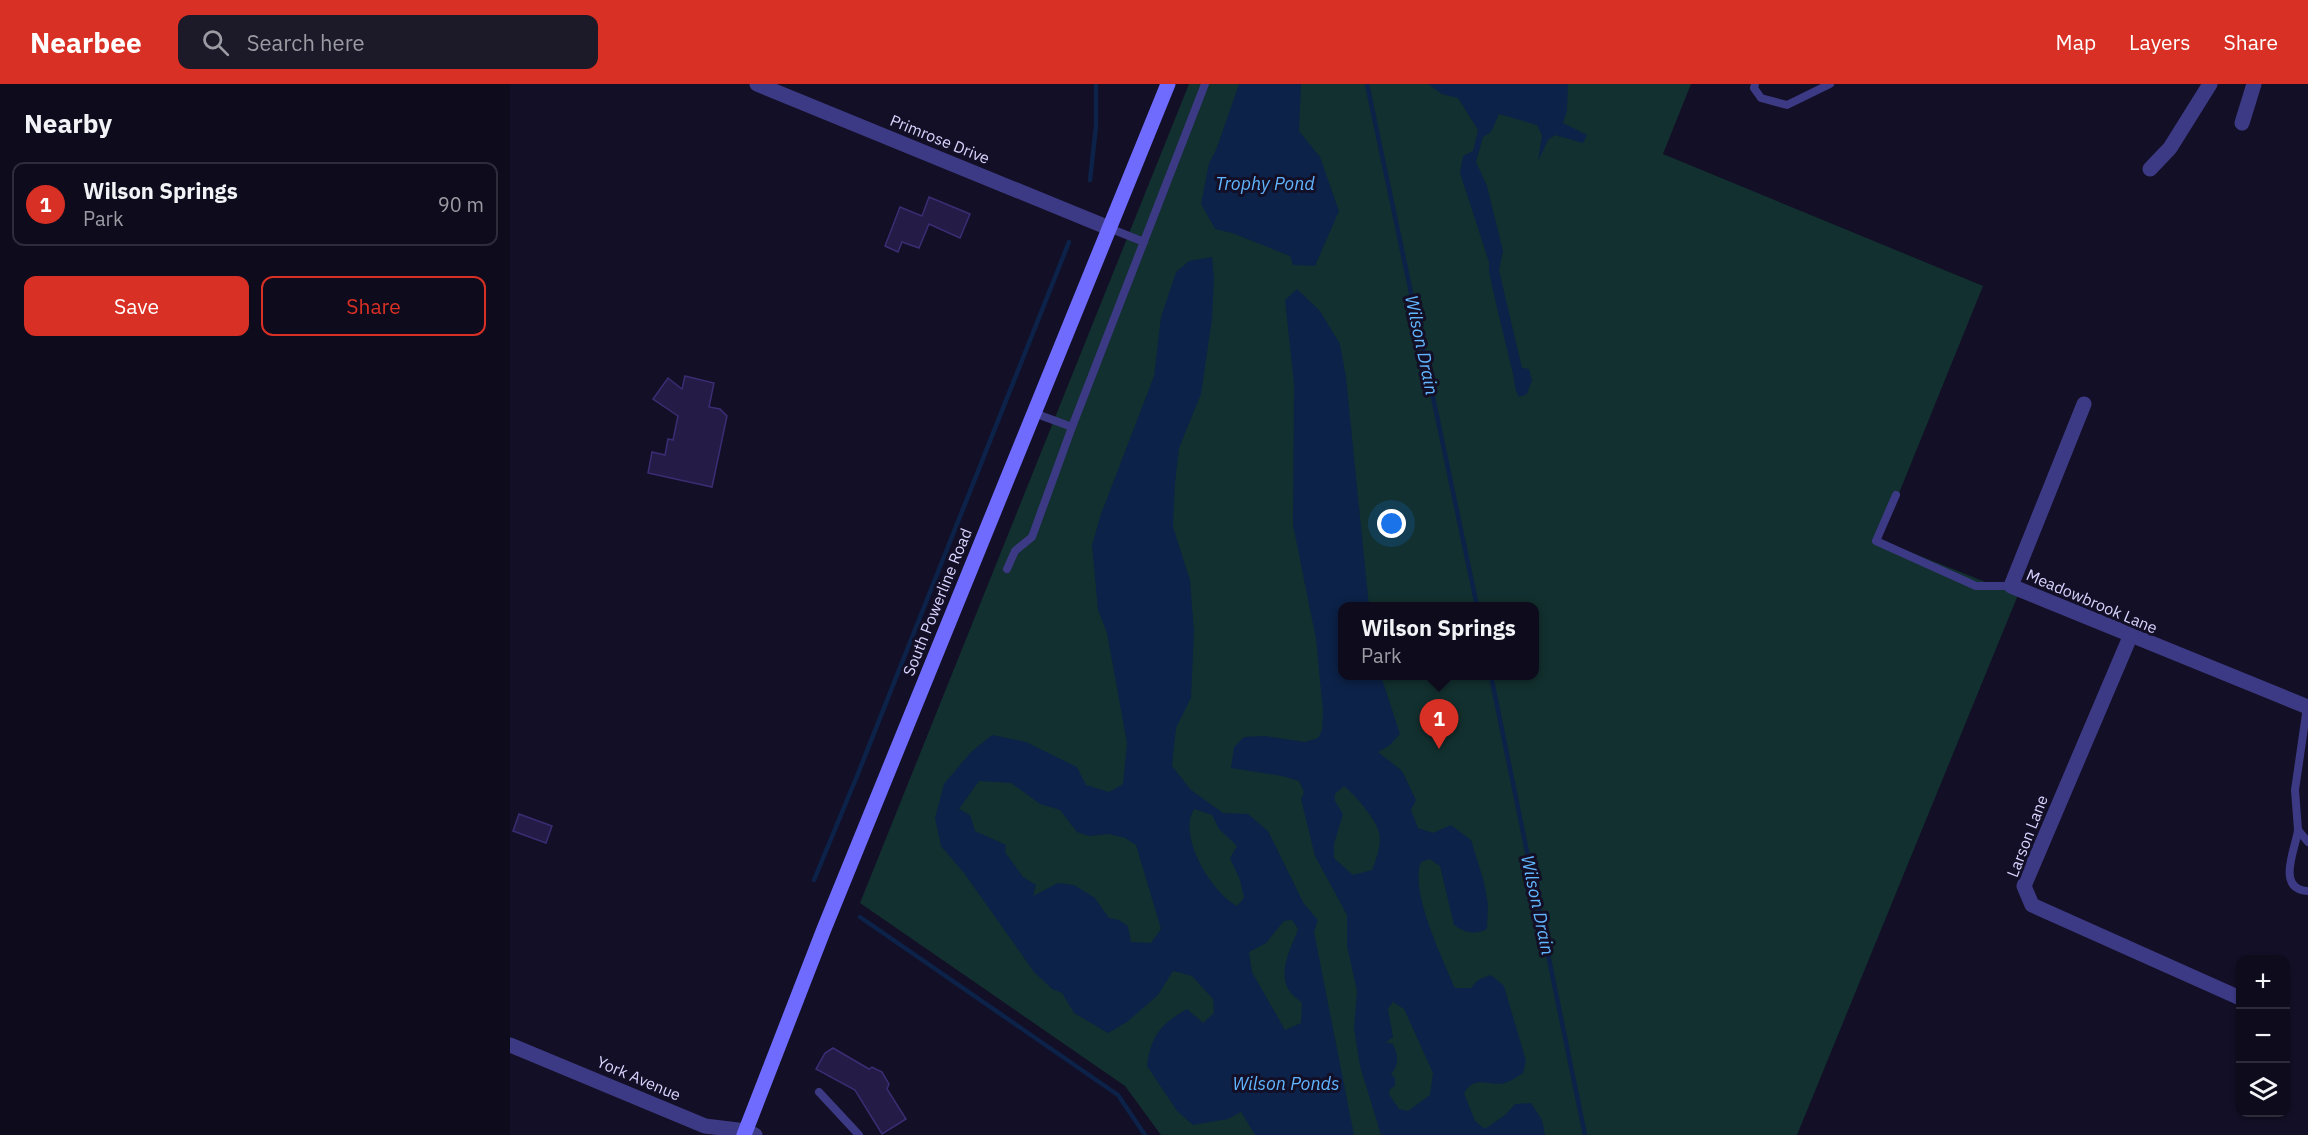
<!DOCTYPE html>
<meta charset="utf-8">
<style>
body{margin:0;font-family:"IBM Plex Sans",sans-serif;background:#1c1929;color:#f1f3f6}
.controls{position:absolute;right:18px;bottom:18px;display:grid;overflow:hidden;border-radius:12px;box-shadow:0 2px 4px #0004}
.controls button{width:54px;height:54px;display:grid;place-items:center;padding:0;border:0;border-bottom:2px solid #2e2b3b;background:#0e0b1c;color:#f1f3f6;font:30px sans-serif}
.you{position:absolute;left:882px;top:440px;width:21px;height:21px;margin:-15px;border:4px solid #fff;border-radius:50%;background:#1a73e8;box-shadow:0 0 0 9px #1a73e833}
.badge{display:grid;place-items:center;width:39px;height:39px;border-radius:50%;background:#d93025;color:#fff;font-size:20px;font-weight:700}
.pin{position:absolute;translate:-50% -50px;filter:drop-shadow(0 2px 3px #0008)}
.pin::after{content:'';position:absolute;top:32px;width:21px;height:18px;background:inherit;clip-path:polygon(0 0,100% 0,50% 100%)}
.popup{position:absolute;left:828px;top:518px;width:201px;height:78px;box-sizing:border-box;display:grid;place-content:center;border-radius:12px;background:#0e0b1c;filter:drop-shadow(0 2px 4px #0005);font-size:20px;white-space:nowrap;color:#9b9ba3}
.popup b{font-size:22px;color:#f1f3f6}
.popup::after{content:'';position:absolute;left:50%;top:100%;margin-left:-12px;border:12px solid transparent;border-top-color:#0e0b1c}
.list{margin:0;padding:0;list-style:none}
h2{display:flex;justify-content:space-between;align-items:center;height:78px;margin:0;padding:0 24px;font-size:26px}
h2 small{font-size:20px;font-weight:400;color:#9b9ba3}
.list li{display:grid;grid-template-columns:39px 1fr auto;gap:18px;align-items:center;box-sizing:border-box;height:84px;margin:0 12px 12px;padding:0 12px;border:2px solid #2e2b3b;border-radius:12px}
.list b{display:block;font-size:22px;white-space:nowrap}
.list p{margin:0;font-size:20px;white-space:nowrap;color:#9b9ba3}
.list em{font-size:20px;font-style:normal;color:#9b9ba3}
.actions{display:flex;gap:12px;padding:18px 24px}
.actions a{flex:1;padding:14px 0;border:2px solid #d93025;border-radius:12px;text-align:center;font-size:21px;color:#d93025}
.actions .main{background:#d93025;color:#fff}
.icon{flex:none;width:33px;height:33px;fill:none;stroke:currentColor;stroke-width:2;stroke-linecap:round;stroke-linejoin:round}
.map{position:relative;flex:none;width:1798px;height:1051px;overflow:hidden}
header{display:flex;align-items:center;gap:36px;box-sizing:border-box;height:84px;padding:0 30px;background:#d93025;color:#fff}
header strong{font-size:28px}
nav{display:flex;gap:33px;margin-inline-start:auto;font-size:21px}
.search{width:420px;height:54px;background:#1c1929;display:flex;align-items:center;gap:15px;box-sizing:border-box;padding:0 21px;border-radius:12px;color:#9b9ba3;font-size:22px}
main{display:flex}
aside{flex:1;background:#0e0b1c}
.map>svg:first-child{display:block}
</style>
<header>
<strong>Nearbee</strong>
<div class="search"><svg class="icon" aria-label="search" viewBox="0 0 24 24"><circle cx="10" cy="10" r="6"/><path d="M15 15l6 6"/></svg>Search here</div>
<nav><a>Map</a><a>Layers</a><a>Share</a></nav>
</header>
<main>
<aside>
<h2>Nearby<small></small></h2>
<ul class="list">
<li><span class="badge">1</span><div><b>Wilson Springs</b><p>Park</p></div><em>90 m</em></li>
</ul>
<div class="actions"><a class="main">Save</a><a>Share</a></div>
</aside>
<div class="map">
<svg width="1798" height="1051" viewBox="0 0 1798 1051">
<rect width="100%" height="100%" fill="#130f26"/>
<!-- green -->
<path fill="#12302f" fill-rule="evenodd" d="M679,0H1181L1153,70L1473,202L1370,456L1508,511L1287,1051H651L615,1002L350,819ZM833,522H1025V592H833Z"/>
<!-- water -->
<g fill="#0c2248" fill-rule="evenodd">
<path d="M729,0H791L789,47L810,73L829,127L805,182L783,181L780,172L722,149L705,145L691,120L699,79L706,66Z"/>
<path d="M918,0H1058L1057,27L1053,39L1077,51L1073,59L1045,51L1038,56L1028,77L1032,51L1027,41L989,30L981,48L973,53L966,78L977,102L993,167L989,186L1012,284L1019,285L1022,296L1017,310L1009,313C1004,305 1005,299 1003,290C995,256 986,222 979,188V178L950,89L953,72L963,67L968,46L948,14L932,10Z"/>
<path d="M702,173L704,194L702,235L691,310L669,364L665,399L663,443L680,496L684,548L681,614L666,644L662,682L681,706L713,729L738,730L758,747L794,820L808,836L804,848L844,1051H745L731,1028L718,1035L683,1041L667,1027L637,982C641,951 651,940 677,925L693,939L704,929L703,915L682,892L663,887L648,911L617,938L598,949L564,929L552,909L542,905L524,888L454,789L431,762L425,734L434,700L461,668L482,651L516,658L567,683L576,701L599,708L613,700L617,659L597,549L588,526L582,461L591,430L644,292L651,233L666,188L679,177ZM469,697L501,699L530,720L550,726L567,748L579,752L599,750L615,754L626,761L651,845L641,859L621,858L618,842L609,836L599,834L585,814L564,801L548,799L523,812L526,801L513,793L495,768L496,761L465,747L460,731L449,725ZM684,725L702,731L709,745L727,762L720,774L730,796L734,814L727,822C702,809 667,752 684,725ZM782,836L788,845C782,863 768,885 778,905C781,910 788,915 792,919L791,939L775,946L742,888L739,868L756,859L774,837Z"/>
<path d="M787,205L810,227L830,260L836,293L859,522H833V592H871L890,650L880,661L868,668L892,687L906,716L901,726L908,744L923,749L941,741L961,756L974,798L978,821L977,845C964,851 956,849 944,841L930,782L920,775L911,778C899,806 933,876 945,904H961L968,896L981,891L994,902L1016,977L1013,989C1007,993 1001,997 995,999C977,1003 967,990 954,1009L965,1037L975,1045L995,1031L1005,1020L1021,1019L1032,1036L1035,1051H871L850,982L844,945L847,907L837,862V831L805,772L791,715L794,708L789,697L772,692L721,684L724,663L734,653L755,652L795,658L808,654L812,646L813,628L806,555L783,441L784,300L775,216ZM834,702C845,711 865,734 869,748C872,760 866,776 862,786L843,791L824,774V760L833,730L825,717V710ZM883,918L894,925L923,989L920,1011L898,1027L889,1025L879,1010L880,1005L885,1002V994L881,990C890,979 888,972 883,960L876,958L883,953L878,925Z"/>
</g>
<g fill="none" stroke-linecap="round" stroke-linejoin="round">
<!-- stream -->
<g stroke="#0c2248" stroke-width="4.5">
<path d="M857,0L967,522"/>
<path d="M580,96L586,42V0"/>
<path d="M981,592L1075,1051"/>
<path d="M304,796L347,692L559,158"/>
<path d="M350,833L608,1011L635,1051"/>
</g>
</g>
<!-- building -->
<g fill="#241b47" stroke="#3b2d73" stroke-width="1.5">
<path d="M419,113L460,130L450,154L419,140L409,164L392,158L388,168L375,162L390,123L412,132Z"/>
<path d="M175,292L204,299L199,323L210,325L217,332L202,403L138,389L142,368L155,371L158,355L163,356L168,332L143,315L158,294L172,305Z"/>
<path d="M9,730L42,742L36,759L3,747Z"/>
<path d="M323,964L359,985L362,983L372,988L379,1000L377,1005L396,1035L372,1050L345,1006L306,985L315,969Z"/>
</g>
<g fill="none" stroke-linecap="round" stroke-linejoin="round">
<!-- lane -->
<g stroke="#3d3a85" stroke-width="8">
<path d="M1245,0L1244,4L1251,14L1277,21L1320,0"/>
<path d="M599,144L634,158"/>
<path d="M524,329L562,343L695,0"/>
<path d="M1386,411L1366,457L1466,502H1501"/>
<path d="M497,485L505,467L522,453L562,343"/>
<path d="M1788,746L1785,706L1797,623"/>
<path d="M1798,758L1788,746C1786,764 1765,805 1798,807"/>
<path d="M309,1008L349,1051"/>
</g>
<!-- street -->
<g stroke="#3d3a85" stroke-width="15">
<path d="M247,0L599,144"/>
<path d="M1732,39L1744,0"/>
<path d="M1640,85L1660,64L1700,0"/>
<path d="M1574,320L1501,502L1798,623"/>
<path d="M1620,553L1514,802L1522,821L1730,914"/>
<path d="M0,961L195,1042L236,1047L245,1051"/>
</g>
<!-- secondary -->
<path stroke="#6f6bff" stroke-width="15" d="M234,1051L314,845L658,0"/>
</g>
<g text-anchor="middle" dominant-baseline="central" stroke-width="6" stroke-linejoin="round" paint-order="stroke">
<!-- street labels -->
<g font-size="16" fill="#d9d4ff" stroke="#130f26">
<text transform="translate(430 55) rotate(22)">Primrose Drive</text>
<text transform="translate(1582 517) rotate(23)">Meadowbrook Lane</text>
<text transform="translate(427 518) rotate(-68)">South Powerline Road</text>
<text transform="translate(1517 752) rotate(-69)">Larson Lane</text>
<text transform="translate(129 994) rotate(23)">York Avenue</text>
</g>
<!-- water labels -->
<g font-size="18" font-style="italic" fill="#62b6ff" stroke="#130f26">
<text x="755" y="99">Trophy Pond</text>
<text transform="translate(912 261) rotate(78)">Wilson Drain</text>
<text transform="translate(1028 821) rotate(78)">Wilson Drain</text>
<text x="776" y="999">Wilson Ponds</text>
</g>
</g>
</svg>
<div class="controls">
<button>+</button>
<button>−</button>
<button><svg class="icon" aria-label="layers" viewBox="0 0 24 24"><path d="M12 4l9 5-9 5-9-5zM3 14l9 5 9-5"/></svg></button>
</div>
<div class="you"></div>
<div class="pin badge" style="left:929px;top:665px">1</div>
<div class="popup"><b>Wilson Springs</b>Park</div>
</div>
</main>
